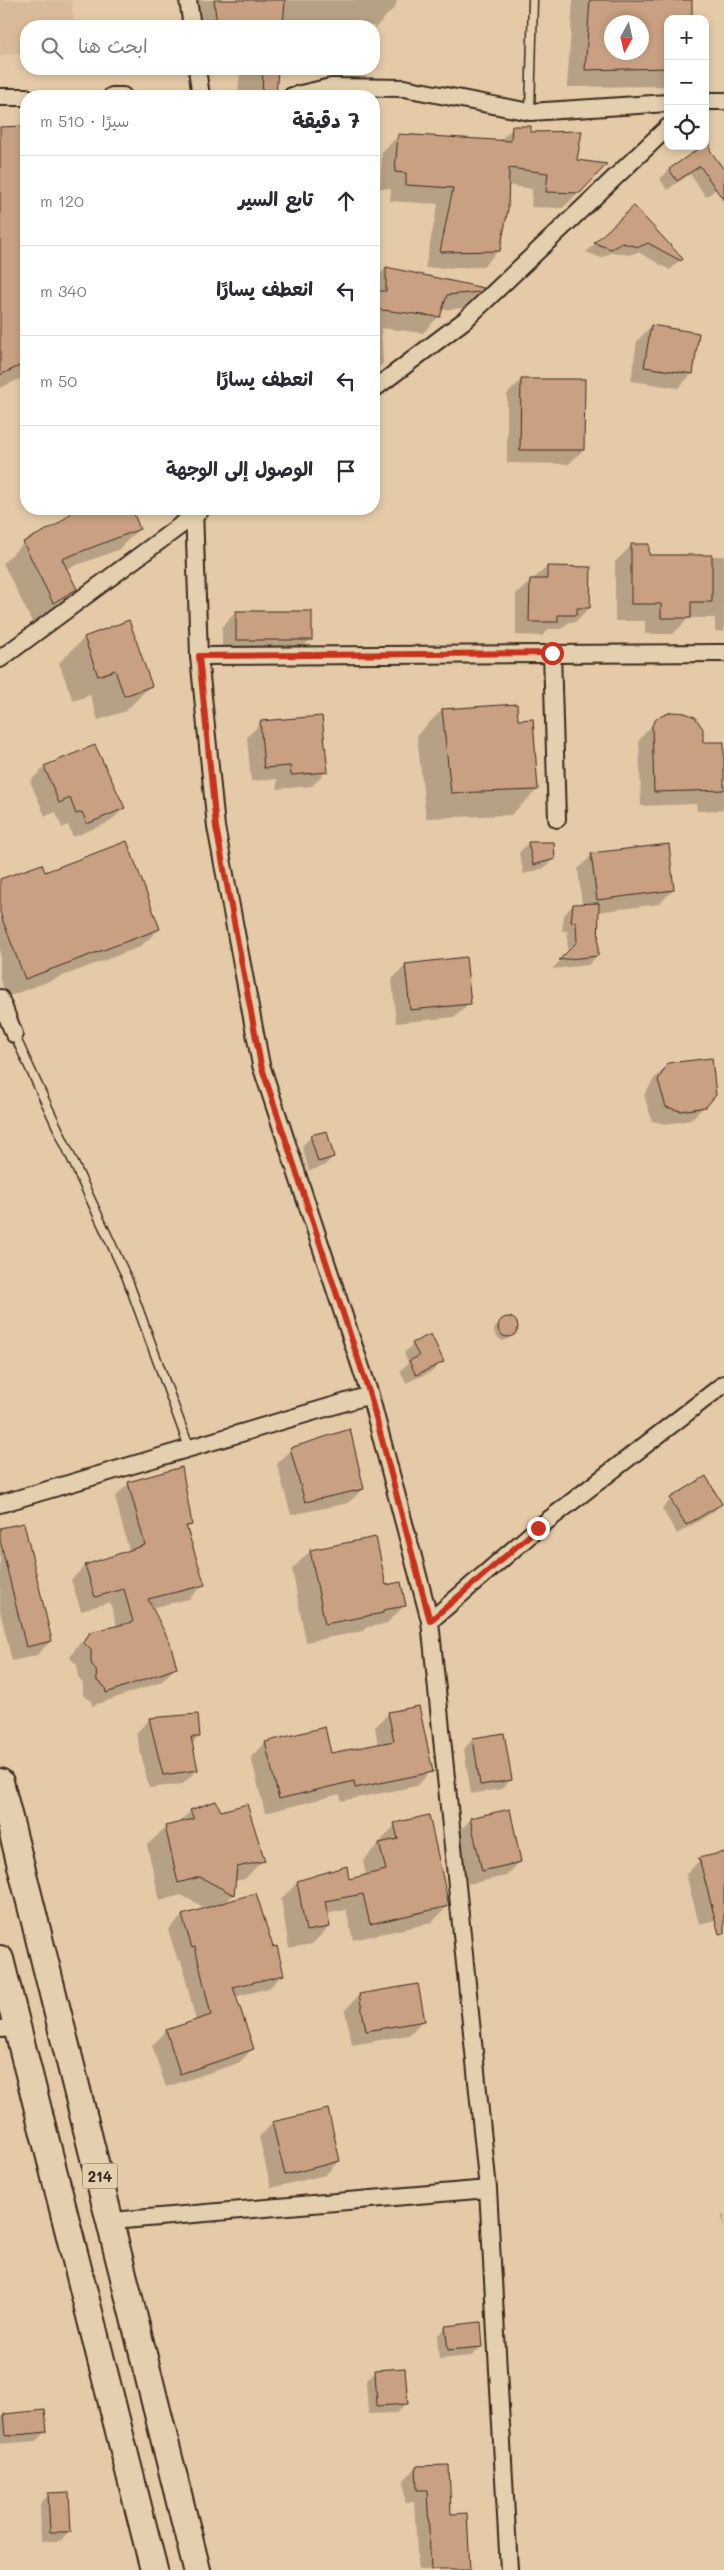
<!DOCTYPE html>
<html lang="ar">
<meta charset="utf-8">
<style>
body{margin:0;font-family:Mali,"Playpen Sans Arabic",sans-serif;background:#f7f7f7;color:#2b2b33;direction:rtl}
.controls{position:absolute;right:15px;top:15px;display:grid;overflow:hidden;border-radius:10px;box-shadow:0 2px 8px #0003}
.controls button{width:45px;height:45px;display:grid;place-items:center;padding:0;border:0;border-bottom:1px solid #e1e1e2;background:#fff;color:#2b2b33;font:25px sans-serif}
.compass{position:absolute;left:604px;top:15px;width:45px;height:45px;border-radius:50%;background:#fff;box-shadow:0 2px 8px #0003;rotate:188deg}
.stop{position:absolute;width:15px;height:15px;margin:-11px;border:4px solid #c8321e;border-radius:50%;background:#fff}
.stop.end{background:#c8321e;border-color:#fff;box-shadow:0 1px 5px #0008}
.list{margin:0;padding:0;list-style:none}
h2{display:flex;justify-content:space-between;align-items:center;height:65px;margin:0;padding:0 20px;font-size:21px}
h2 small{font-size:16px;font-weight:400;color:#7c7c81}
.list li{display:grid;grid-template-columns:32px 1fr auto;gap:15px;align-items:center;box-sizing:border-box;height:90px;padding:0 20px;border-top:1px solid #e1e1e2}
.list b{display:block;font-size:19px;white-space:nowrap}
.list em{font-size:16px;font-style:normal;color:#7c7c81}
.icon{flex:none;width:28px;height:28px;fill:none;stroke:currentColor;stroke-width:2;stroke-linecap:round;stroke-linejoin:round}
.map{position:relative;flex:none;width:724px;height:2570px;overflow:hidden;direction:ltr}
.search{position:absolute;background:#fff;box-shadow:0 2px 8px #0003;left:20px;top:20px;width:360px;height:55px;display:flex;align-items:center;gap:12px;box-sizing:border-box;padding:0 18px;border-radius:20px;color:#7c7c81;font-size:19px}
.panel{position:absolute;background:#fff;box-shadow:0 2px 8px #0003;left:20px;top:90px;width:360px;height:425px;border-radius:20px;direction:rtl}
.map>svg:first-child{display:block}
</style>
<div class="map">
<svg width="724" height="2570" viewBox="0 0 724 2570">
<rect width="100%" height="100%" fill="#e5caa7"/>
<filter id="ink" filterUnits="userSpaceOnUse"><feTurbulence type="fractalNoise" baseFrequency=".02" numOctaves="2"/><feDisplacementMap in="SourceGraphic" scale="10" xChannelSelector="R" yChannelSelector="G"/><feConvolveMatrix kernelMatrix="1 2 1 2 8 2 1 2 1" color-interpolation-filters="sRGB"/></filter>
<g filter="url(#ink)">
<!-- built -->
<path fill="#dabb99" d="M0,0H71L75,26H26V53L0,55Z"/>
<!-- shadow -->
<g fill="#0003" fill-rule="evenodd">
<path d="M186,0H397L395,7L374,29V26H189Z"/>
<path d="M573,0H691L668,19V86L567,87ZM612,22H642V52H612Z"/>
<path d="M194,69H278L275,96H238L240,71L195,74Z"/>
<path d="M26,127V376L0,388V128Z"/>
<path d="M513,128L530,133L576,162L579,192L563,208L531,207L532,189L507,185L499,250L483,267L425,268L438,204L390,201L391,189L380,188L382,152L398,136L498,142Z"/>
<path d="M706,146L724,173V183L706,197L690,174L667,190L660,179L669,170Z"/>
<path d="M633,208L681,259L670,270L638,252L629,255L612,252L601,258L586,252Z"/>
<path d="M386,268L482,289L463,308L441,310L439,316L423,333L381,328L383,363L374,373V280Z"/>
<path d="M651,326L698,334L692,374L678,388L631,381L637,341Z"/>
<path d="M521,380L583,450L569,464L507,463V394Z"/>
<path d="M78,509H131L139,529L118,550L66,569L76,589L55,610L32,622L3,563L24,543L59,525Z"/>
<path d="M632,545L648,556H724V632L715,631V618H689L673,634H645V621H615V562Z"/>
<path d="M547,567L589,608L575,622H569L561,629H549L542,636L516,635V594Z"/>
<path d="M236,612L311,639L297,653H222V627Z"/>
<path d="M84,638L151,685L126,711L98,720L90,695L73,701L59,663Z"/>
<path d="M442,710L517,721L537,790L511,815L426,818L417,735Z"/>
<path d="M657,719L702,744L724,743V810L697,811L696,804L641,806L639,740Z"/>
<path d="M261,723L326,772L312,786L277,789V779L251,781L247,737Z"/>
<path d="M45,767L124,808L110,822L73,837L68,825L62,828L56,812L45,816L30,781Z"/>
<path d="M528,843H553L554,859L544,868L524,874L519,853Z"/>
<path d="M592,855L673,890L659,904L598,912L597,956L588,965L552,969L568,953L567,931H562L564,915L573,905H582L578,869Z"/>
<path d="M44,873L159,929L140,947L7,997L0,979V881Z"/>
<path d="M406,965L469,1003L455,1017L396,1023L392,979Z"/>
<path d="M668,1065L705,1106L690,1120L666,1124L652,1121L644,1095L654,1079Z"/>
<path d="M311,1137L333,1157L324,1166L309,1171L302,1146Z"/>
<path d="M509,1318L516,1322V1330L508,1339L502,1341L495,1335L494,1329L503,1319Z"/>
<path d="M413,1344L442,1361L433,1371L406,1383L400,1371L408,1363L404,1353Z"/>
<path d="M291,1449L363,1489L348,1503L291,1515L277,1464Z"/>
<path d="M129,1483L191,1525L185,1530L203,1585L189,1599L151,1608L175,1668L161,1682L92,1706L91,1701L83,1695V1684L78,1677L77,1665L70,1658L76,1647L90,1633L117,1627L110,1602L81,1611L71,1580L85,1566L129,1551L115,1497Z"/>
<path d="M671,1499L721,1503L712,1513L677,1534L662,1509Z"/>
<path d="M0,1530L51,1641L37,1655L12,1661L0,1611Z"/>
<path d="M310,1551L385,1587L405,1605L386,1624L367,1627L363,1631L306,1642L292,1569Z"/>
<path d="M389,1713L431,1771L417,1786L341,1801L340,1794L265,1813L251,1757L265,1743L330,1755L378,1745L375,1727Z"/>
<path d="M150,1719L199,1737L192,1744L197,1770L183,1784L149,1788L136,1733Z"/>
<path d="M473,1739L511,1780L501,1789L471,1794L464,1749Z"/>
<path d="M191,1811L220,1813L263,1860L245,1879L234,1881L233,1895L224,1904L272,1949L283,1974L269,1988L235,1997L253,2048L239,2063L166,2087L152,2046L166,2031L196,2022L181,1960L178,1961L168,1930L182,1916L207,1909L181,1895L160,1901L147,1845L166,1827L177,1824Z"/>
<path d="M471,1819L520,1862L506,1876L468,1884L457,1833Z"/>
<path d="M395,1825L448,1906L431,1923L353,1940L346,1910L326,1914L329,1927L312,1944L289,1948L281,1899L298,1882L348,1880L366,1876L363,1861Z"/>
<path d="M724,1853V1918L699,1924L686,1874L700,1860Z"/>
<path d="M359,1995L423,2020L409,2035L352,2045L345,2010Z"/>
<path d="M273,2123L339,2161L325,2175L271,2188L259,2137Z"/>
<path d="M724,2214V2228L722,2216Z"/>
<path d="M446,2327L482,2346L472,2356L439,2359L437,2336Z"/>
<path d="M376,2372L406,2403L397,2413L368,2414L366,2381Z"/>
<path d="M4,2415L46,2431L36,2441L0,2444V2420Z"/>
<path d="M417,2467L450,2515L469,2570H418L414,2502L405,2503L404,2480Z"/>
<path d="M49,2494L69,2531L60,2541H41L40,2504Z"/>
</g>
<!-- building -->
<g fill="#c9a182" stroke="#3b2a1e" fill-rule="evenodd">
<path d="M214,0H285L283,26H217Z"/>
<path d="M590,0H692V19H668V68L585,70ZM612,22H642V52H612Z"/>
<path d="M263,69H278L276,96H262Z"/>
<path d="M26,126V363L0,375V127Z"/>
<path d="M512,126H531V132L582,131L577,160L607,164L580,193L546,192L548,173L509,168L508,209L500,251L440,252L453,188L406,185V173L395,172L398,134L511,141Z"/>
<path d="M710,141V150L724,170V201L700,166L677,181L669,169Z"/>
<path d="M634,206L683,259L681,261L648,243L639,247L622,243L611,249L594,243Z"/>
<path d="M386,267L484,288L480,292L447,295L440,317L374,309V291H386Z"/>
<path d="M651,325L699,333L693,374L644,367Z"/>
<path d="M521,379H585L584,450H520Z"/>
<path d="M76,509H132L140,529L62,559L77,589L53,603L23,542L58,524Z"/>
<path d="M631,544H649V555H712V602H691V618H661V604H631Z"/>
<path d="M547,566L591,567L590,608H577V615H558V622H529L530,579H547Z"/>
<rect x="236" y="611" width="76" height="29"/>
<path d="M129,620L152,686L124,696L115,670L98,676L84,637Z"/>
<path d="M517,704L518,720L533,719L538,790L451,793L442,709Z"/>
<path d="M671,712L685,713L695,717L703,729V742H724V790L654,792L652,725L657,718Z"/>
<path d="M322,716L328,772L291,775L290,766L264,768L260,721Z"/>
<path d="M95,745L125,808L87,824L82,812L76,814L70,798L59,803L44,766Z"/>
<path d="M127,841L160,929L25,979L0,913V879L42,864L45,872Z"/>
<path d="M528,842H554L555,859L533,865Z"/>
<path d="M669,844L674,890L597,900L591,853Z"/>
<path d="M599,903L598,956L559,960L577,942L576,922H571L573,904Z"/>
<path d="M466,957L471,1004L410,1010L405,964Z"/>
<path d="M712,1058L716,1095L706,1107L681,1111L666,1107L658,1080L668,1063Z"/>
<path d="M327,1131L334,1157L318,1162L310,1135Z"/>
<circle cx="508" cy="1327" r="10"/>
<path d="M431,1334L444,1362L416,1375L409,1361L419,1356L412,1343Z"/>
<path d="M350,1429L364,1489L305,1502L290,1448Z"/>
<path d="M182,1467L192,1525L186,1526L205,1585L148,1599L170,1643L177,1668L106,1693L105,1687L97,1681L96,1670L91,1663V1650L84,1643L90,1632L133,1622L124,1589L95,1597L85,1565L145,1545L128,1482Z"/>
<path d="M706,1476L722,1504L686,1525L670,1498Z"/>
<path d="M24,1523L52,1641L26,1647L0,1540V1528Z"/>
<path d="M376,1537L386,1585L401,1582L406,1606L383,1610V1613L325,1624L310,1550Z"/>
<path d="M419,1706L433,1772L355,1788L354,1781L279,1799L265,1742L325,1727L331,1753L394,1741L388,1712Z"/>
<path d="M198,1714L200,1737H191L198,1770L163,1775L149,1718Z"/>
<path d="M504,1733L512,1780L480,1785L473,1738Z"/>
<path d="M216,1801L221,1811L247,1804L265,1861L237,1867L234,1895L200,1877L178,1883L165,1826L194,1819L190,1810Z"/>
<path d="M510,1809L521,1862L482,1871L470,1818Z"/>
<path d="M429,1815L449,1906L370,1924L363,1894L325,1901L330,1927L306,1931L297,1881L347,1866L349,1879L386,1870L379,1843L398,1839L394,1823Z"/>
<path d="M724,1852V1933L719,1934L699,1858Z"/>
<path d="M256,1893L273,1947L277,1946L284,1975L233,1987L254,2049L180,2074L166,2030L211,2015L195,1947L192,1948L182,1915Z"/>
<path d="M418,1984L425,2021L366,2031L359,1994Z"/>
<path d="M328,2109L340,2161L285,2175L272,2122Z"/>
<path d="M481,2322L483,2347L448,2350L445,2326Z"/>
<path d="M405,2368L408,2404L377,2406L375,2370Z"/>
<path d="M45,2410L47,2432L6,2436L4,2414Z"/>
<path d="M449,2465L451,2514L467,2513L470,2570H431L427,2490H417L416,2466Z"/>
<path d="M69,2492L71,2532H50L48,2493Z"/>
</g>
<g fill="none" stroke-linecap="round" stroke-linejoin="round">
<!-- service casing -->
<g stroke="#3b2a1e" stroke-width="11">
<g id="service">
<path d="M530,112L533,0"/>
<path d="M14,1034L127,1278L189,1447"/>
</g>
</g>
<!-- minor casing -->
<g stroke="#3b2a1e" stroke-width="20">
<g id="minor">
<path d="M188,0L192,26"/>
<path d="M197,69L201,96"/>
<path d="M112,96H123"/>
<path d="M292,96L331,87L404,88L530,112L668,103"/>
<path d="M0,97H26"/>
<path d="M705,101H724"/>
<path d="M374,389L465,320L668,127"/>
<path d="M194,509L199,656L216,827L261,1065L370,1395L430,1621L488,2189L509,2570"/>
<path d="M552,653L557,819"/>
<path d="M199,656L724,653"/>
<path d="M0,659L200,511"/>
<path d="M0,998L14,1034"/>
<path d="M0,1504L370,1395"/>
<path d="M430,1621L538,1528L724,1384"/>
<path d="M0,2029L18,2028"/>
<path d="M112,2221L488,2189"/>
</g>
</g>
<!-- trunk casing -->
<g stroke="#3b2a1e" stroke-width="30">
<g id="trunk">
<path d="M0,1782L197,2570"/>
<path d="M0,1959L154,2570"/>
</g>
</g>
<!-- service -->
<use href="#service" stroke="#e4d0ae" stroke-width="8"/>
<!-- minor -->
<use href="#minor" stroke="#e4d0ae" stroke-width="16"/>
<!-- trunk -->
<use href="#trunk" stroke="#e4d0ae" stroke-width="26"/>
</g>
</g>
<g fill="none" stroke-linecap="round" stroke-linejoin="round" filter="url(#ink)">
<!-- route -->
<path stroke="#c8321e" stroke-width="6" d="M538,1528L430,1621L370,1395L261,1065L216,827L199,656L552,653"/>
</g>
<g text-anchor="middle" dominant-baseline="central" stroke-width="4.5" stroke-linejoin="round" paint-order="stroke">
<!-- shield labels -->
<rect fill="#e4d0ae" stroke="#6e5c49" stroke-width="1" x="82.5" y="2163.5" width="35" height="25" rx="4"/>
<g font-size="15" font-weight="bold" fill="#3b2a1e">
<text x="100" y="2176">214</text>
</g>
</g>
</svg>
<div class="controls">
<button>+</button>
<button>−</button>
<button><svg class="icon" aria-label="locate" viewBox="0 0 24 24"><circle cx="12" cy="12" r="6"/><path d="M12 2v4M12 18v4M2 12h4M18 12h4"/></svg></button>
</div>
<svg class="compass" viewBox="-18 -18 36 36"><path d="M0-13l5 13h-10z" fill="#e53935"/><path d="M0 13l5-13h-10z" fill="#7c7c81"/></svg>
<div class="stop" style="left:552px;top:653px"></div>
<div class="stop end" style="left:538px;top:1528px"></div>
<div class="search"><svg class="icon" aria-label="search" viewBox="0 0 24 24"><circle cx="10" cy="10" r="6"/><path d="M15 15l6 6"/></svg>ابحث هنا</div>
<section class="panel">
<h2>7 دقيقة<small>سيرًا · 510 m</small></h2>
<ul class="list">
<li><svg class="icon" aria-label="ahead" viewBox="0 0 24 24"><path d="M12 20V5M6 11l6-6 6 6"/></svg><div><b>تابع السير</b></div><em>120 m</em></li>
<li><svg class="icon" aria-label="left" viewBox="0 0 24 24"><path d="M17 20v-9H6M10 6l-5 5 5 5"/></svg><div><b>انعطف يسارًا</b></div><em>340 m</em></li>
<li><svg class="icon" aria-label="left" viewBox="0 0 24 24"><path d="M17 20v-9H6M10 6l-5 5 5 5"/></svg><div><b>انعطف يسارًا</b></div><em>50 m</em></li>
<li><svg class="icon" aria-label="arrive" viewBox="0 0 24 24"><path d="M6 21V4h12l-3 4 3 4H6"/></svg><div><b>الوصول إلى الوجهة</b></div></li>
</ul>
</section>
</div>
